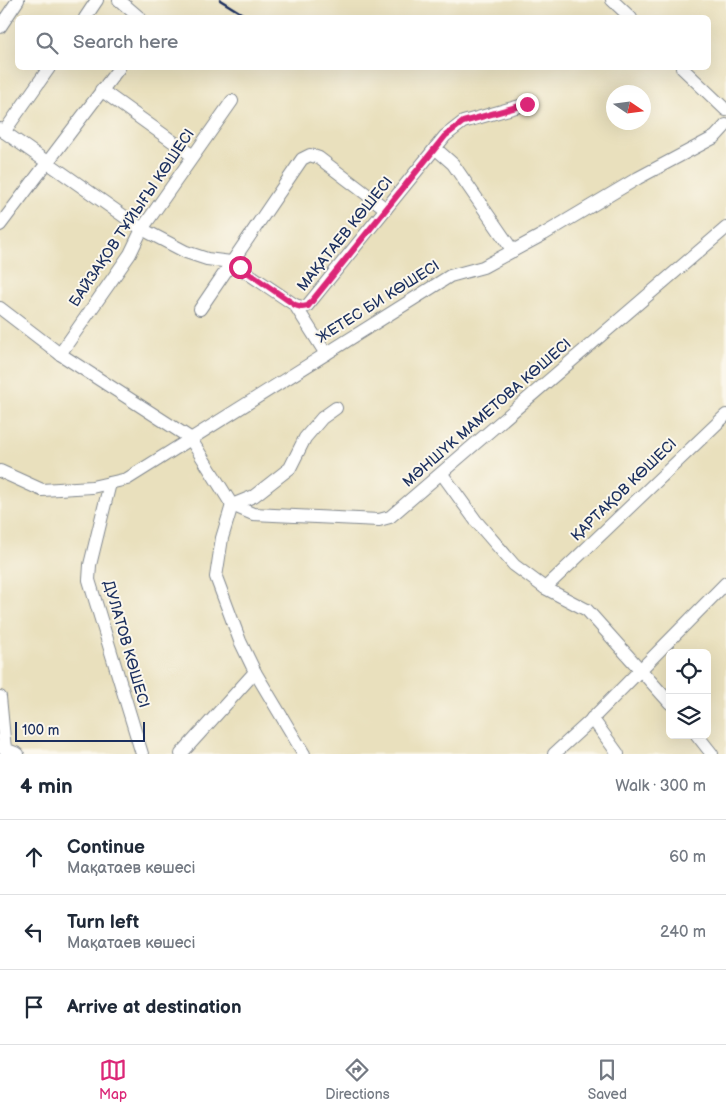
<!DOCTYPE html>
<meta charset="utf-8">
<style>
body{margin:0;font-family:"Balsamiq Sans",sans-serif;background:#f2f2f3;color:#1f2937}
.controls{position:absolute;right:15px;bottom:15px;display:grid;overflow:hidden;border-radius:8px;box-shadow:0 5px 20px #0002}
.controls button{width:45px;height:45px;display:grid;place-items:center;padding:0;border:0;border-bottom:1px solid #e0e1e3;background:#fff;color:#1f2937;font:25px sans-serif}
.compass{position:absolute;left:606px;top:85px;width:45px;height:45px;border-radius:50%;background:#fff;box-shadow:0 5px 20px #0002;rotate:103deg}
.scale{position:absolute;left:15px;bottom:12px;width:130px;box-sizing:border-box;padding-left:5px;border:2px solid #1b2f5e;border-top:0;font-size:14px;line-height:18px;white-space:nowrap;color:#1b2f5e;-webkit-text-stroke:4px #fbf7ec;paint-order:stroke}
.stop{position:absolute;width:15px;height:15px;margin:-11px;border:4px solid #db2777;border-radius:50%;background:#fff}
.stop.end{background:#db2777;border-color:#fff;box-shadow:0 1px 5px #0008}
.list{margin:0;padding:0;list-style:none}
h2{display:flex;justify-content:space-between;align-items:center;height:65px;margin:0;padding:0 20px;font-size:21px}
h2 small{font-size:16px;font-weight:400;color:#747a83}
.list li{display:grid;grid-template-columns:32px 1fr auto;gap:15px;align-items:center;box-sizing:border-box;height:75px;padding:0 20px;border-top:1px solid #e0e1e3}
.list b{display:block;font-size:19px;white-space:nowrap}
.list p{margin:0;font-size:16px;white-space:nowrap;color:#747a83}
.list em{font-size:16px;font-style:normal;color:#747a83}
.icon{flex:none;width:28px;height:28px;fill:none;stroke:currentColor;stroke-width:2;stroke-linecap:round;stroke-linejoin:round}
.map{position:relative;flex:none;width:726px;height:754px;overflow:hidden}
.search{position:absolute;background:#fff;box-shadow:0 5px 20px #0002;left:15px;right:15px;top:15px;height:55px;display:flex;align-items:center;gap:12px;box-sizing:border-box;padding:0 18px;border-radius:8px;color:#747a83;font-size:19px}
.sheet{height:290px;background:#fff}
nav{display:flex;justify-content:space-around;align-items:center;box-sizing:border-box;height:70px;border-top:1px solid #e0e1e3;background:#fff;font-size:14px;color:#747a83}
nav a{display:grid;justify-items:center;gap:2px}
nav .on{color:#db2777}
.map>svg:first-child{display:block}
</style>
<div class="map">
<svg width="726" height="754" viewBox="0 0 726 754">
<rect width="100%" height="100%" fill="#fbf7ec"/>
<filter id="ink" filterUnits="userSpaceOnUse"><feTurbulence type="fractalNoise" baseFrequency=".02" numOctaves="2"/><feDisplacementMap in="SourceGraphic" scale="10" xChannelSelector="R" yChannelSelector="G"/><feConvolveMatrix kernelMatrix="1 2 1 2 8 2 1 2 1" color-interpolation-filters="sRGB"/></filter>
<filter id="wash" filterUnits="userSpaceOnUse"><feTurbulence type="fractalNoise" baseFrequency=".0096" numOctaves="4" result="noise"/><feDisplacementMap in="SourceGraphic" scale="20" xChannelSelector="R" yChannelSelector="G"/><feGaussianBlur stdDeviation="1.12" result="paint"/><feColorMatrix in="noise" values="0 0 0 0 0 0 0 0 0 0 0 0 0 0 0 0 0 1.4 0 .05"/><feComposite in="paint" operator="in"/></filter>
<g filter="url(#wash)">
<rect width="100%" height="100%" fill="#e9e0bd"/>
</g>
<g filter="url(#ink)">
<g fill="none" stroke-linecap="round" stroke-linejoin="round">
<!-- minor casing -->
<g stroke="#82888e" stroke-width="14">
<g id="minor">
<path d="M119,0L140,18"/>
<path d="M612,0L631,18"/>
<path d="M85,18L97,0"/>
<path d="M0,27L18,0"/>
<path d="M682,68L726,110"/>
<path d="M101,90L193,156"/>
<path d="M0,129L142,229L186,252L207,259L231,262L295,305L302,307L307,306L445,136L463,122L527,104"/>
<path d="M4,132L49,68"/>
<path d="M435,148L453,164L513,251"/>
<path d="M0,225L119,68"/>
<path d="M295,305L326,354"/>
<path d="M0,308L60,354L190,438L232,505"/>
<path d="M200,309L302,159L310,155L319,158L386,209"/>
<path d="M60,354L130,254L142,229L232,101"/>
<path d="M0,471L42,490L92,487L127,479L450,276L483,267L544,234L638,178L715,137L726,125"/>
<path d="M442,474L476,521L514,565L545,588L587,610L670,703"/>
<path d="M110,483L90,565L89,580L142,754"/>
<path d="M232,505L253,514L379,520L390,517L726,228"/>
<path d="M232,505L254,496L290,468L305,438L322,418L336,408"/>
<path d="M545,588L726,415"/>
<path d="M255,672L304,754"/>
<path d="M0,697L5,749"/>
<path d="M592,718L618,754"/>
<path d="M697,735L712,754"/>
<path d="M0,747L18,754"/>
<path d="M181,754L255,672L240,641L216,577L222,538L232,505"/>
<path d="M554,754L588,723L726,583"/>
</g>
</g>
<!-- minor -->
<use href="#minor" stroke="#fff" stroke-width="12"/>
<!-- rail -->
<path stroke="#1b2f5e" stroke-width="2.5" d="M220,0L249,18"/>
</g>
</g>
<g fill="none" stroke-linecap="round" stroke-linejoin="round" filter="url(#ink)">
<!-- route -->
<path stroke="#db2777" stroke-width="6" d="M240,267L295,305L302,307L308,306L445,136L463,122L527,104"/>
</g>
<g text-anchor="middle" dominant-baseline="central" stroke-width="4" stroke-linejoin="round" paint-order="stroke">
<!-- street labels -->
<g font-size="15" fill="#1b2f5e" stroke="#fbf7ec">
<text transform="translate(132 218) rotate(-56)">БАЙЗАҚОВ ТҰЙЫҒЫ КӨШЕСІ</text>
<text transform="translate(345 234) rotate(-51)">МАҚАТАЕВ КӨШЕСІ</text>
<text transform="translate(378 302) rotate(-32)">ЖЕТЕС БИ КӨШЕСІ</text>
<text transform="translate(487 413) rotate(-41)">МӘНШҮК МАМЕТОВА КӨШЕСІ</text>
<text transform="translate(624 490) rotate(-44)">ҚАРТАҚОВ КӨШЕСІ</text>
<text transform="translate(126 644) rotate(74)">ДУЛАТОВ КӨШЕСІ</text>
</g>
</g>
</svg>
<div class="controls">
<button><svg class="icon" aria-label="locate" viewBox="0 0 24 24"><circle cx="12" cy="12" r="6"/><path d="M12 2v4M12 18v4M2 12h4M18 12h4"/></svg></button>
<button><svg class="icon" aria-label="layers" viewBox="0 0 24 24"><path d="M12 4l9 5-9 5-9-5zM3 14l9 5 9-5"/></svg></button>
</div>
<svg class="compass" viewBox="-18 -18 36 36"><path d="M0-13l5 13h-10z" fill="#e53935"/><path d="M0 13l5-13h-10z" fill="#747a83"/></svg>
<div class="scale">100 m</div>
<div class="stop" style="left:240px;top:267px"></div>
<div class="stop end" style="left:527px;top:104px"></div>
<div class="search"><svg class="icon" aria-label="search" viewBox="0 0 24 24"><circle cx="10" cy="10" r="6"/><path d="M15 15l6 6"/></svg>Search here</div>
</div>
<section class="sheet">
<h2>4 min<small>Walk · 300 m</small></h2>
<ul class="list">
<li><svg class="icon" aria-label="ahead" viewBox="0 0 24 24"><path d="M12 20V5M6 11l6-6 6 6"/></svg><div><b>Continue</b><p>Мақатаев көшесі</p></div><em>60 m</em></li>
<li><svg class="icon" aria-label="left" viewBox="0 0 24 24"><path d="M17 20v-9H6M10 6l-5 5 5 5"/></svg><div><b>Turn left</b><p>Мақатаев көшесі</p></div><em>240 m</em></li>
<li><svg class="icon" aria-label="arrive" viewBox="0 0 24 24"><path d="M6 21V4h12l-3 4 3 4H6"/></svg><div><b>Arrive at destination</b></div></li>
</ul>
</section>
<nav>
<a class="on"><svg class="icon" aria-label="map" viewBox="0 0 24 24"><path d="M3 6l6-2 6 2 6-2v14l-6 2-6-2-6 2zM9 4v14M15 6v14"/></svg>Map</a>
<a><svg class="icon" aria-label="directions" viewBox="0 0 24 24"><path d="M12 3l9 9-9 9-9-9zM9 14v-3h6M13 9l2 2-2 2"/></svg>Directions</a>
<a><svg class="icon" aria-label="saved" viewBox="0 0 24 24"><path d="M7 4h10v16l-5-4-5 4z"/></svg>Saved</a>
</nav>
